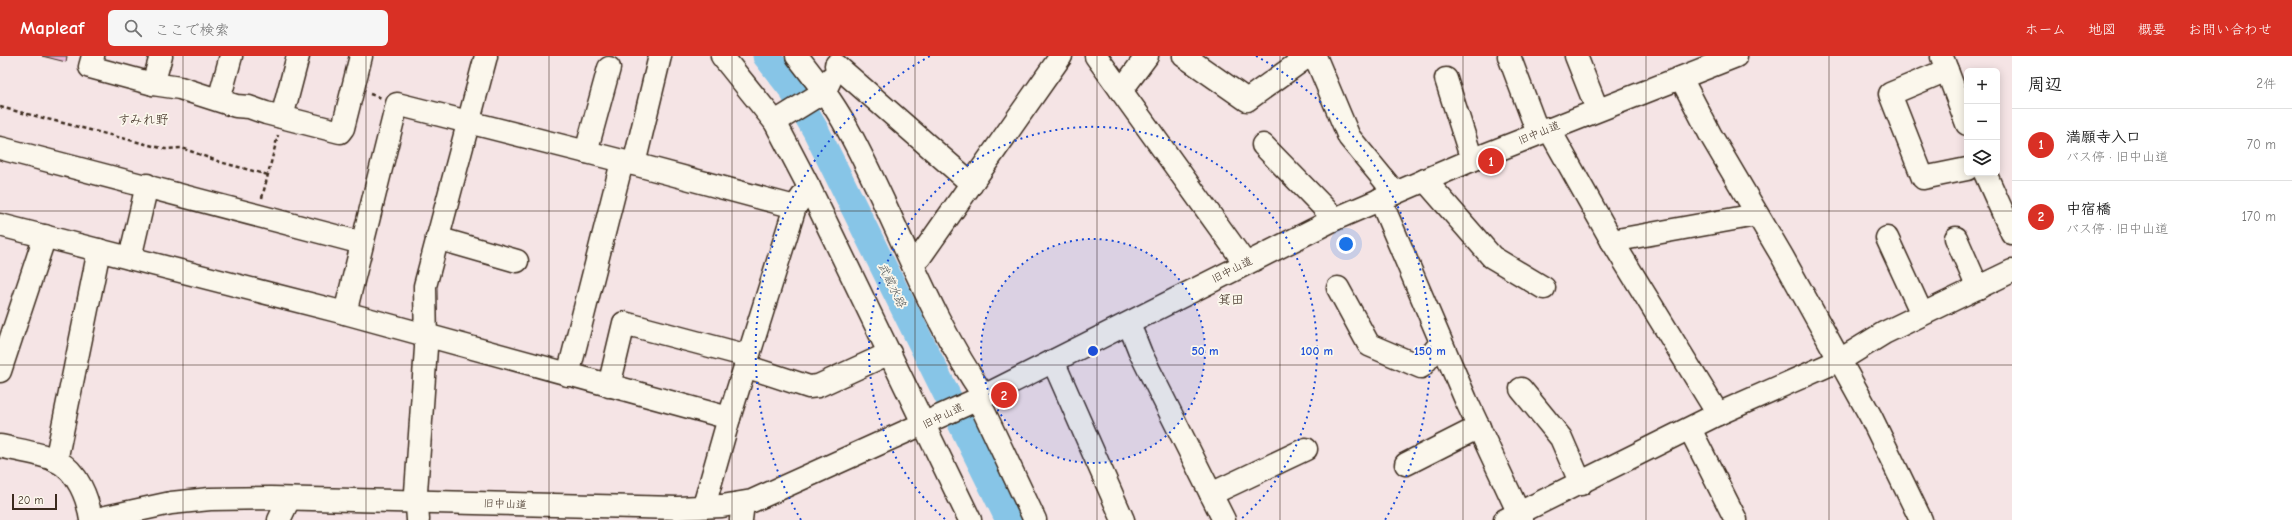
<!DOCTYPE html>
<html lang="ja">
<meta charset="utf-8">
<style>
body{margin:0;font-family:"Comic Neue","Klee One",sans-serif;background:#f6f6f6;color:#222}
.controls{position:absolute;right:12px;top:12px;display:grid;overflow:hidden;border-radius:6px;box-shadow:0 2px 10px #0003}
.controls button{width:36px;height:36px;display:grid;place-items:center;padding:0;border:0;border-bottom:1px solid #e0e0e0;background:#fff;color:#222;font:20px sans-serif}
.scale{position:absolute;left:12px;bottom:10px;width:45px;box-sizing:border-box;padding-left:4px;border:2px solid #3b2a1e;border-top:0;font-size:11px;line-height:14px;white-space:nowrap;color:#3b2a1e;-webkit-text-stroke:3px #fbf7ec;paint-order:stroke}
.you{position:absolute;left:1346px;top:188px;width:14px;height:14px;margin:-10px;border:3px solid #fff;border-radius:50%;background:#1a73e8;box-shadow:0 0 0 6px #1a73e833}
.badge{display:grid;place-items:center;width:26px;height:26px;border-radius:50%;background:#d93025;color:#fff;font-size:13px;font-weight:700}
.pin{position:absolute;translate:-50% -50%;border:2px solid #fff;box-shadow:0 1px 4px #0006}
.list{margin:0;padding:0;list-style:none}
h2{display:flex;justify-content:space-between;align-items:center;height:52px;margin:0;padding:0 16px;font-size:17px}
h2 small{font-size:13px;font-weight:400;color:#767676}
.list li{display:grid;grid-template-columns:26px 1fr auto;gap:12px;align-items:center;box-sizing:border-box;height:72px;padding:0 16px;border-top:1px solid #e0e0e0}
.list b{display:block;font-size:15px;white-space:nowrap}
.list p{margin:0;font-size:13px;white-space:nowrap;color:#767676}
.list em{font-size:13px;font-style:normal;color:#767676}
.icon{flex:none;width:22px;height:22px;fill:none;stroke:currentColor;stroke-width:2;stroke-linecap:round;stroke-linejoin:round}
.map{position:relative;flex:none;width:2012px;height:464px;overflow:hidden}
header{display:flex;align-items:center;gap:24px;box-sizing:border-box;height:56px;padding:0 20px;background:#d93025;color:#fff}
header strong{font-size:19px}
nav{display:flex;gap:22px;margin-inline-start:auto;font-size:14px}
.search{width:280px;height:36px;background:#f6f6f6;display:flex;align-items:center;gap:10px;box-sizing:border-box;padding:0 14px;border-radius:6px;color:#767676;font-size:15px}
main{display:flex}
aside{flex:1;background:#fff}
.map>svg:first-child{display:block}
</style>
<header>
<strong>Mapleaf</strong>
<div class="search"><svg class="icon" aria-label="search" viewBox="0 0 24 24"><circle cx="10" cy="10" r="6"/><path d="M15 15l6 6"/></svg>ここで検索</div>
<nav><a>ホーム</a><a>地図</a><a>概要</a><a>お問い合わせ</a></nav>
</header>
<main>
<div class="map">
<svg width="2012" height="464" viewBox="0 0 2012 464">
<rect width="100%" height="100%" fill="#f5e4e5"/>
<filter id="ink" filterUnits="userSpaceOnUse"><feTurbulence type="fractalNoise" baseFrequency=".025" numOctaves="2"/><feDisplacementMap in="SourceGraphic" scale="8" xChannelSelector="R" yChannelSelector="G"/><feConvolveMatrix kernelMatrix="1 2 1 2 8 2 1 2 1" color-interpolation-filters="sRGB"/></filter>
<g filter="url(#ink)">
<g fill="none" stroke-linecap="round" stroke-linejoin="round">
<!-- river -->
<path stroke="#87c5e7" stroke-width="27" d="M766,0L791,32L816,75L1009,464"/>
</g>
<!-- building -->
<path fill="#e7b6d6" stroke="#3b2a1e" d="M42,0H67L66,6Z"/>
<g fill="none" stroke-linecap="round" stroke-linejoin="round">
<!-- minor casing -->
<g stroke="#3b2a1e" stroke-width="25">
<g id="minor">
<path d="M93,0L90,11L153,28L180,32L236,50L249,51L266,57L340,76L343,72L361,0"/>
<path d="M722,0L775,66L809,131L970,464"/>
<path d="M797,0C815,23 833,46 847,72C895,159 927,258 984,340"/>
<path d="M1096,0L1245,207"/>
<path d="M1184,0L1247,44L1308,0"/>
<path d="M1315,0L1349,81L1395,137"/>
<path d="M1509,0L1538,77"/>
<path d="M1576,0L1597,53"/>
<path d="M1942,1L1967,68"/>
<path d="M836,9L972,128"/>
<path d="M1947,14L1890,38L1923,122L1967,113"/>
<path d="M1681,22L1710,78L1782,200L1871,361L1921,464"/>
<path d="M1446,23L1472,104"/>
<path d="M153,28L161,0"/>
<path d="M1121,35L1147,0"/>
<path d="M219,44L231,0"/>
<path d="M282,61L298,0"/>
<path d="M775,66L825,35L831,22"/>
<path d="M1549,73L1612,185L1718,358"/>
<path d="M1263,89L1335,163"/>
<path d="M0,92L362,187"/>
<path d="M586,96L609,12"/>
<path d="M634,108L795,151"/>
<path d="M1985,117L2012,177"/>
<path d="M1425,124L1492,201L1544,232"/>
<path d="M1380,143L1466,344L1522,464"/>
<path d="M0,169L345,257L729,362"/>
<path d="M437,182L517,205"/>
<path d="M1887,182L1922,258"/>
<path d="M1956,182L1978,232"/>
<path d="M1612,185L1756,159"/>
<path d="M130,202L147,129"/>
<path d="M913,206L920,201L1061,0"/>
<path d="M1338,232L1369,289L1421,311L1441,287"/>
<path d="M345,257L397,48L634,108L660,0"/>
<path d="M1129,268L1141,298L1224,464"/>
<path d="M1053,305L1123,464"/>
<path d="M745,310L809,331L818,330L890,297"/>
<path d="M0,315L45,180"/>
<path d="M568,319L622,106"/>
<path d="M609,330L624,267L748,300"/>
<path d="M1521,333L1561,382L1581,428"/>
<path d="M978,343L1035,464"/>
<path d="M1690,373L1736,464"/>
<path d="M0,390C16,394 42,397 57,405C78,416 88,442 91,464"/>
<path d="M56,405L99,194"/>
<path d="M1406,408L1479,371"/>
<path d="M1211,438L1306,393"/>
<path d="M704,450L729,362L795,151L809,131"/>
<path d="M279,464L289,443"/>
<path d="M418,464L416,436L426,292L425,230L486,0"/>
<path d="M741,464L743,447"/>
<path d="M1505,464L1718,358L1840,304L1884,277L2012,215"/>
</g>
</g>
<!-- major casing -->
<g stroke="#3b2a1e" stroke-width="25">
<path id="major" d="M92,464L171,447L210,443L271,442L678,452L722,450L752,445L978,343L1335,163L1472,104L1736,0"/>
</g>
<!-- path -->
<g stroke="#3b2a1e" stroke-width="2.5" stroke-dasharray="4 3" stroke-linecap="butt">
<path d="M370,38L382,42"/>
<path d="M0,51L165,93L182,92L220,106L268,119"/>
<path d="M262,142L278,79"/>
</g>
<!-- minor -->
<use href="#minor" stroke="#fbf7ec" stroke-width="22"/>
<!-- major -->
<use href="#major" stroke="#fbf7ec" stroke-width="22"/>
</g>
</g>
<!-- grid -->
<path fill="none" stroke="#3b2a1e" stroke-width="1" stroke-opacity="0.55" d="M183,0V464M366,0V464M549,0V464M732,0V464M915,0V464M1097,0V464M1280,0V464M1463,0V464M1646,0V464M1829,0V464M0,155H2012M0,309H2012"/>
<!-- distance rings -->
<circle cx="1093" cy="295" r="112" fill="#1d4ed8" fill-opacity=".12"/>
<g fill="none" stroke="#1d4ed8" stroke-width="2" stroke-dasharray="2 4">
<circle cx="1093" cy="295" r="112"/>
<path d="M945 463A224 224 0 1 1 1241 463"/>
<path d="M801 464A337 337 0 0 1 930 0M1256 0A337 337 0 0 1 1385 464"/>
</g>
<g text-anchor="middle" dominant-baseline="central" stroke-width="3.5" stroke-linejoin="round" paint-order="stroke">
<!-- street labels -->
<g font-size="11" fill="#3b2a1e" stroke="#fbf7ec">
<text transform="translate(1539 77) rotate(-22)">旧中山道</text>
<text transform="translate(1232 214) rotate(-27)">旧中山道</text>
<text transform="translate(943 360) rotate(-26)">旧中山道</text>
<text transform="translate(505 448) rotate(2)">旧中山道</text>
</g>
<!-- water labels -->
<g font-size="12" font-style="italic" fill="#52585a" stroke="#fbf7ec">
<text transform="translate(892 229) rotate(64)">武蔵水路</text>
</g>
<!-- quarter labels -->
<g font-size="13" fill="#3b2a1e" stroke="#fbf7ec">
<text x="143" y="63">すみれ野</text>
<text x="1231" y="243">箕田</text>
</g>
</g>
<circle cx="1093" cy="295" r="6" fill="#1d4ed8" stroke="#fbf7ec" stroke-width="2"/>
<g font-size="12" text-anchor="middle" font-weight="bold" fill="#1d4ed8" stroke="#fbf7ec" stroke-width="3.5" stroke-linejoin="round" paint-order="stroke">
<text x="1205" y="299">50 m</text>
<text x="1317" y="299">100 m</text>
<text x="1430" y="299">150 m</text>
</g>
</svg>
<div class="controls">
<button>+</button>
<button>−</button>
<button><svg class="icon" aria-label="layers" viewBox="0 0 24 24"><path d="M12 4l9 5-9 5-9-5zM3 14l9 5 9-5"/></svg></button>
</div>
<div class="scale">20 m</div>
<div class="you"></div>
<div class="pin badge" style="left:1491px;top:105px">1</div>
<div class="pin badge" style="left:1004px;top:339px">2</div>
</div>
<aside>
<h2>周辺<small>2件</small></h2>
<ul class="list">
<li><span class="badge">1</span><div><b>満願寺入口</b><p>バス停 · 旧中山道</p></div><em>70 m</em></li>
<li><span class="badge">2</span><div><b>中宿橋</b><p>バス停 · 旧中山道</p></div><em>170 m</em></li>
</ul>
</aside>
</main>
